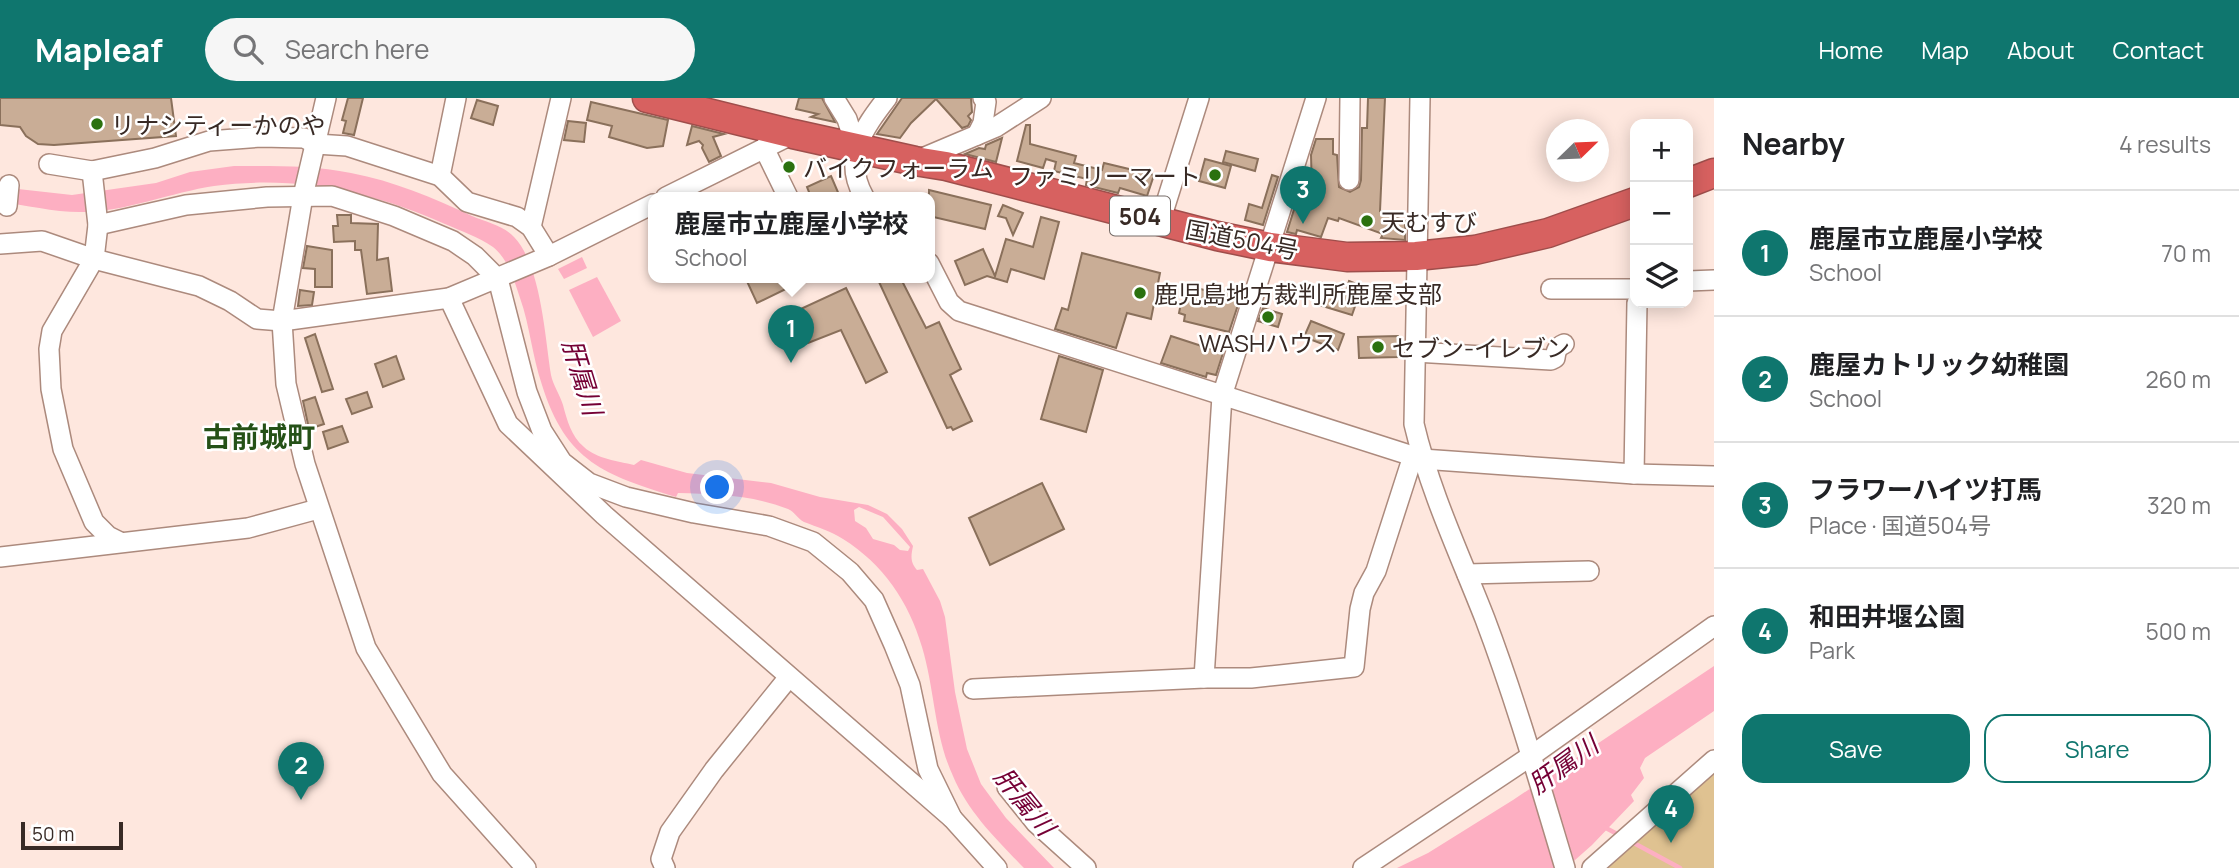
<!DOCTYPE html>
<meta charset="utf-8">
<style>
body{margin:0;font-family:Manrope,"Noto Sans JP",sans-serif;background:#f6f6f6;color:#202124}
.controls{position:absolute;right:21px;top:21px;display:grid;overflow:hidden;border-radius:14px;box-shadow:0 4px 18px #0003}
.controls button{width:63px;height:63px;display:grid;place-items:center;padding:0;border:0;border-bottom:2px solid #e0e0e0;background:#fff;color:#202124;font:35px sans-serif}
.compass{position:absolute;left:1546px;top:21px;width:63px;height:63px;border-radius:50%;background:#fff;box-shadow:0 4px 18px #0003;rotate:67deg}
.scale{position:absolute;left:21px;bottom:18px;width:102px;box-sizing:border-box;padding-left:7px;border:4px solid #382a25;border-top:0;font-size:19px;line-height:24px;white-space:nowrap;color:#382a25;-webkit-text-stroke:5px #fff;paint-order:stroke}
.you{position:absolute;left:718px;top:390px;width:24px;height:24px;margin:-18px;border:5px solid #fff;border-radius:50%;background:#1a73e8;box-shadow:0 0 0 10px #1a73e833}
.badge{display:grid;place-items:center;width:46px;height:46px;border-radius:50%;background:#0f766e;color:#fff;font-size:23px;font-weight:700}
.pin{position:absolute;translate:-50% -58px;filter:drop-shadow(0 2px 4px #0008)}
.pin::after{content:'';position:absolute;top:37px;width:24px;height:21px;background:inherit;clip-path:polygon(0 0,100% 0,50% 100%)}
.popup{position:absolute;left:648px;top:94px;width:287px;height:91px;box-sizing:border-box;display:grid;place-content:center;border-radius:14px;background:#fff;filter:drop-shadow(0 2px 5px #0005);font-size:23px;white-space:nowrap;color:#757577}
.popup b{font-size:26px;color:#202124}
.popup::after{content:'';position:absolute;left:50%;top:100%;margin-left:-14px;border:14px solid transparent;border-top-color:#fff}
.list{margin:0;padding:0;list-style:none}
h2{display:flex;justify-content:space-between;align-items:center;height:91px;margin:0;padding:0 28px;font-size:30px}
h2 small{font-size:23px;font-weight:400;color:#757577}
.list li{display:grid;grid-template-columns:46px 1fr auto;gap:21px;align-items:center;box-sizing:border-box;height:126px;padding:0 28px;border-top:2px solid #e0e0e0}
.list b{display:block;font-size:26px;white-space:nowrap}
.list p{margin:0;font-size:23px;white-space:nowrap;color:#757577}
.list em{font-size:23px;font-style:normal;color:#757577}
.actions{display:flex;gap:14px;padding:21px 28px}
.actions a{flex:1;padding:16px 0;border:2px solid #0f766e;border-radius:21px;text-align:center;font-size:24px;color:#0f766e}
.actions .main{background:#0f766e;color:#fff}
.icon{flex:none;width:38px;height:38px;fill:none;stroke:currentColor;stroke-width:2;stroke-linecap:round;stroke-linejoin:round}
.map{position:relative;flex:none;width:1714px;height:770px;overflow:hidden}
header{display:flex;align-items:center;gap:42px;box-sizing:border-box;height:98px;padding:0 35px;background:#0f766e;color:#fff}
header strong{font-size:33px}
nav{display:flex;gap:38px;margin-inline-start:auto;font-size:24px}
.search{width:490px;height:63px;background:#f6f6f6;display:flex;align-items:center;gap:18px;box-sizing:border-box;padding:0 24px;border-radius:38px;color:#757577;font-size:26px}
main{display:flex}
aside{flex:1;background:#fff}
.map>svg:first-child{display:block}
</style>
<header>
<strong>Mapleaf</strong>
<div class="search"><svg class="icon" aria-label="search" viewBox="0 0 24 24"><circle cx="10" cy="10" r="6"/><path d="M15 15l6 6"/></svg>Search here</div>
<nav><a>Home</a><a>Map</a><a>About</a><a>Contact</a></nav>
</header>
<main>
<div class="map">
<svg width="1714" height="770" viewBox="0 0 1714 770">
<rect width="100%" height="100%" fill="#fee7de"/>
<!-- green -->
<path fill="#dfc291" d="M1714,669V770H1600Z"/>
<!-- water -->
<g fill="#fdafc2" fill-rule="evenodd">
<path d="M234,68C273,68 313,67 351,75C394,83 433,100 472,118C486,124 504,128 514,139C541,167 545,239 551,277C553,287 560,297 563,307C567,322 571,338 584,349C597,361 618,363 634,367L641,362L687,375L771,385L820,399L868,407L887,416L902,431L913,448C911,458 910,464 917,472L923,471L940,503L945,519L955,594L967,651L981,686L1006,720L1054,770H1024C997,742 968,714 953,678C934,637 935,592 922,549C909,504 883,466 843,441C831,433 817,429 804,424C797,420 795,414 788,411C753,397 715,396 678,395L676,399C605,377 566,364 542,287C532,258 530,228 520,200C514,182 508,161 493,149C479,139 461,133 445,126C371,93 295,77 214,88C173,94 124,114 84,114C58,115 26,107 0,104V89L72,97L156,85L190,74ZM859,409L883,419L910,449L908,453L900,452L894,447L873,441L866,430L855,423L854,412Z"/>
<path d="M582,159L587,170L564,181L558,171Z"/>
<path d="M597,179L621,223L593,239L569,192Z"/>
<path d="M1714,568V613L1645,660L1640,670L1644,680L1631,697L1634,703L1592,747L1566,770H1397L1428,755L1513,702Z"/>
</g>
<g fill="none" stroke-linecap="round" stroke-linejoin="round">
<!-- stream -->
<g stroke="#fdafc2" stroke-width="4.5">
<path d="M1604,729L1621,738"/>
<path d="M1632,744L1680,770"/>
</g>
</g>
<!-- building -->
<g fill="#c9ad96" stroke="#8a705b" stroke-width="2">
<path d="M0,0H171L176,38L54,47L38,46L26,38L20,29L0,27Z"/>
<path d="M348,0H363L354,37L343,35L346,23L342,22Z"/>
<path d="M799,0H822L835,24L811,19L818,16L796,11Z"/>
<path d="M902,0H971L972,14L968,18L971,22L968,28L962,30L936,1L911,25L900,40L877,36Z"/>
<path d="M1368,0H1385L1380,113L1405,123V142L1381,140L1383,136L1339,120L1338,123L1328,120L1321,139L1297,132L1296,136L1287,134L1301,89L1312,93L1311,57L1316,41H1333V56L1337,57L1339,89L1350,94L1359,89L1361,82L1362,30H1367Z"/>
<path d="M477,2L498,8L493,27L471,20Z"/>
<path d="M591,4L668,22L663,48L647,50L609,39L612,28L587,22Z"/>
<path d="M568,23L586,25L584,44L564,42Z"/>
<path d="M1026,27H1030V46L1076,58L1074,65L1102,72L1104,65L1154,77L1147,98L1120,90L1118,95L1086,87L1087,81L1054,73L1056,64L1046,61L1043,70L1017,63Z"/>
<path d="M692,28L724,36L713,39L721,58L709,64L702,50L703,47L699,43L687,47Z"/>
<path d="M1002,40L996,64L965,56L979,50L985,51L986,47Z"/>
<path d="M1226,53L1258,61L1255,73L1223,64Z"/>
<path d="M1205,61L1231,68L1225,90L1199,83Z"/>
<path d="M1272,77L1278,79L1263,127L1245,122L1249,106L1262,110Z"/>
<path d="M831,78L840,99H811L807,89Z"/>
<path d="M929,92L991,107L985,131L929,118Z"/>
<path d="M1003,107L1023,115L1013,137L1006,120L998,118Z"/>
<path d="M337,117H351V125L378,126L377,162L388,160L392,193L367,196L361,152H355V143L334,144L333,128H338Z"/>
<path d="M1041,119L1059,124L1044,181L1011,171L1007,184L987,178L965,187L955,163L983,151L995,178L1006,141L1033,149Z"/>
<path d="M307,148L332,152V189H315V171L303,170Z"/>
<path d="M1082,155L1160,175L1151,221L1127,215L1116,250L1055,231L1062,210L1068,212Z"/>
<path d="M745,179H788L792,188L757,205Z"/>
<path d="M890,179H900L926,230L939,224L961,271L950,277L972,323L953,332L951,329L947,330L879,184Z"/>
<path d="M1349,183L1362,188L1352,217L1316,206L1323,185L1346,193Z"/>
<path d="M1192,189L1225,197L1226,191L1239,194L1237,200L1240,201L1229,234L1184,223L1185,217L1179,215L1181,205L1185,206L1187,199L1189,200Z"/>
<path d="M846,190L887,274L866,285L841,232L808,245L792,215Z"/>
<path d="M300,192L314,194L312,207L298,208Z"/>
<path d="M1263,210L1282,216L1278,229L1258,223Z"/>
<path d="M1311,223L1344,236L1338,252L1304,239Z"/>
<path d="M315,236L333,291L322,294L305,240Z"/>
<path d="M1171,238L1223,255L1216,277L1207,275L1206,279L1161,265Z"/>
<path d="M1398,238V259L1359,260L1358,239Z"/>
<path d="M396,258L404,281L383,289L375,266Z"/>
<path d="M1059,258L1103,272L1086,334L1041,321Z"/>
<path d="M367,294L372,309L352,316L346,301Z"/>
<path d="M315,299L324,326L309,331L303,303Z"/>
<path d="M342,328L348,344L328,351L323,334Z"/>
<path d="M1042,385L1064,431L990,467L969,420Z"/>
</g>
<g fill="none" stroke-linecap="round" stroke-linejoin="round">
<!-- minor casing -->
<g stroke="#ac8a7d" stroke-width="22">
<g id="minor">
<path d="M326,0L303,98L282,223L286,286L305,366L366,550L442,676L526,770"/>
<path d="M834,0L847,21L856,49"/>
<path d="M1420,0L1414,326C1430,394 1460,457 1485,521C1516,603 1540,687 1565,770"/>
<path d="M977,37L983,25L986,4L983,0"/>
<path d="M764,50L788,99"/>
<path d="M918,62L996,29L1041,0"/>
<path d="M49,66L92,73L155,60L209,43L261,39L304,40L316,46L347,48L440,78L467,104L517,119L531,129L549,158"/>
<path d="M92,73L98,127L94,161L52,233L49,251L51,291L63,351L94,424L108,438L120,444"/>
<path d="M440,78L456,0"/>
<path d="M1349,82L1350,0"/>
<path d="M666,99L793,36"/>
<path d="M864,99C842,60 863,31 887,0"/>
<path d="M7,108L9,87"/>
<path d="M1160,124L1199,0"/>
<path d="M98,127L186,107L267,99L332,98L394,118L453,143L475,158L498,181L527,294L542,333L562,364L589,385L626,399L694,415L769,428L813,444L850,474L874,502L894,547L910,587L928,671L952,720"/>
<path d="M531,129L561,0"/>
<path d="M0,146L42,143L94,161L199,188L230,203L257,221L282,223L449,200L549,158L653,106"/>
<path d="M929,165L949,204L959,213L1422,361L1634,376L1714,378"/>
<path d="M1688,183L1714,182"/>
<path d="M1551,191H1635"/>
<path d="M449,200L508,326L604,417L952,720L997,770"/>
<path d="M1415,254L1551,262L1555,260C1556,253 1557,249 1564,246"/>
<path d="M1634,376L1637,205"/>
<path d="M0,459L248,430L318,411"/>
<path d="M1467,476L1589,473"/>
<path d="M1204,580L1222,298L1316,0"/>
<path d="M973,591L1204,580H1251L1354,569L1360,511L1364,495L1376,473L1413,358"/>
<path d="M1007,689L1036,725L1086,770"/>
<path d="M665,770L661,761L670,734L714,672L789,579"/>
<path d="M1363,770L1531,658L1714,528"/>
<path d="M1592,770L1714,662"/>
</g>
</g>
<!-- highway casing -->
<g stroke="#9f4e4b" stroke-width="31">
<g id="highway">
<path d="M647,0L793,36L915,63L946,68L1217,138L1270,149L1347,159L1416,158L1475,152L1548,135L1635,104"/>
<path d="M1688,85L1714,75"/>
</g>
</g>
<!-- minor -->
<use href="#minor" stroke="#fff" stroke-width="19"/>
<!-- highway -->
<use href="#highway" stroke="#d76160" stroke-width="28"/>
</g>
<!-- markers -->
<g fill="#2b710f" stroke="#fff" stroke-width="2.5">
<circle cx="97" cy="26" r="7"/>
<circle cx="789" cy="69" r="7"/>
<circle cx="1215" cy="77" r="7"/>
<circle cx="1367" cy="123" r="7"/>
<circle cx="1140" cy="195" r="7"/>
<circle cx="1268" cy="219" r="7"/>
<circle cx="1378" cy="249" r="7"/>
</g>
<g text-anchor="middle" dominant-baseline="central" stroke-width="5" stroke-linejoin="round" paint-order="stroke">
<!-- shield labels -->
<rect fill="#fff" stroke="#746a66" stroke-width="2" x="1110" y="98.5" width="60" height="39" rx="5"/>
<g font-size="23" font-weight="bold" fill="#382a25">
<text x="1140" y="118">504</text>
</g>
<!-- poi labels -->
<g font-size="24" fill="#382a25" stroke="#fff" text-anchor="start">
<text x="111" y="26">リナシティーかのや</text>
<text x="803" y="69">バイクフォーラム</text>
<text x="1201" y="77" text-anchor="end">ファミリーマート</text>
<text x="1381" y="123">天むすび</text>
<text x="1154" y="195">鹿児島地方裁判所鹿屋支部</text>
<text x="1268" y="244" text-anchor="middle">WASHハウス</text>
<text x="1392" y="249">セブン-イレブン</text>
</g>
<!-- street labels -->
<g font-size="24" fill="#382a25" stroke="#fff">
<text transform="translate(1242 141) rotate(11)">国道504号</text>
</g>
<!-- water labels -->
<g font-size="26" font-style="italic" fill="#750035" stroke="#fff">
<text transform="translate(583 279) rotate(73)">肝属川</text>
<text transform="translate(1563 666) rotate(-36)">肝属川</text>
<text transform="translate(1025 703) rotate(51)">肝属川</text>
</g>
<!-- quarter labels -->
<g font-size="28" font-weight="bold" fill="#255117" stroke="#fff">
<text x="259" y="338">古前城町</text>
</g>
</g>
</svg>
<div class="controls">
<button>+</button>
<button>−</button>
<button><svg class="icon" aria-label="layers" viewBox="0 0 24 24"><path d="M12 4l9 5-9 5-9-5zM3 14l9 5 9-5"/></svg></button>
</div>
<svg class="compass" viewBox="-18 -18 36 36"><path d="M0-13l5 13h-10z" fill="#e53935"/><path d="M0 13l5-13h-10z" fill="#757577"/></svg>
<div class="scale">50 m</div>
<div class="you"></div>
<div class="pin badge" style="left:791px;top:265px">1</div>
<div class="popup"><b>鹿屋市立鹿屋小学校</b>School</div>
<div class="pin badge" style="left:301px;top:702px">2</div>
<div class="pin badge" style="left:1303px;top:126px">3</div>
<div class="pin badge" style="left:1671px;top:745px">4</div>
</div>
<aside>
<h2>Nearby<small>4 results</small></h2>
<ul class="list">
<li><span class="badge">1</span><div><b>鹿屋市立鹿屋小学校</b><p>School</p></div><em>70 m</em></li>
<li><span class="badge">2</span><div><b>鹿屋カトリック幼稚園</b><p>School</p></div><em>260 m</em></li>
<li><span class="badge">3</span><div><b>フラワーハイツ打馬</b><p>Place · 国道504号</p></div><em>320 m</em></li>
<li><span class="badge">4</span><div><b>和田井堰公園</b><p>Park</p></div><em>500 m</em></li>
</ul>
<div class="actions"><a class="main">Save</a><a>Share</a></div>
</aside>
</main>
